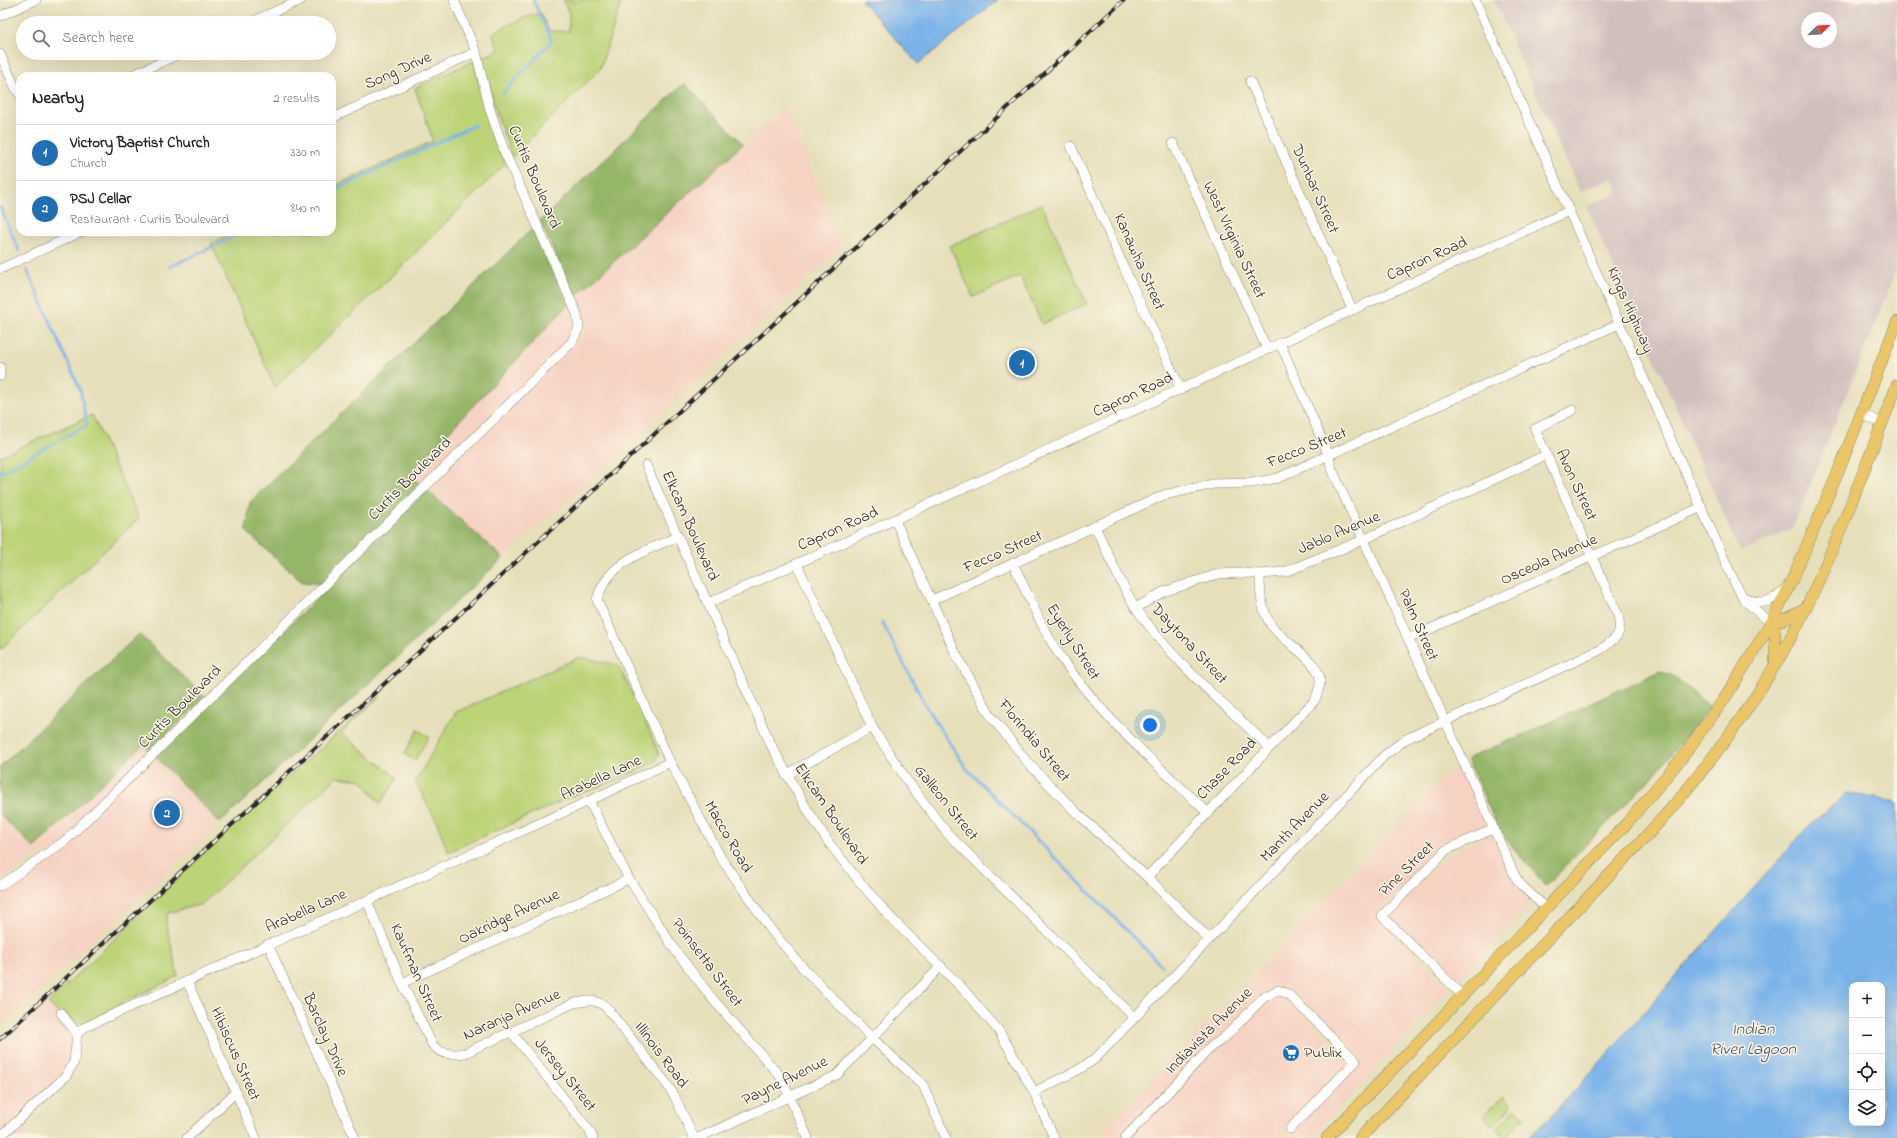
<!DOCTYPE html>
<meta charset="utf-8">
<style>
body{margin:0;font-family:"Indie Flower",sans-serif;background:#f6f6f6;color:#222}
.controls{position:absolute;right:12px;bottom:12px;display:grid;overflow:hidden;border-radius:8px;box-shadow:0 4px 16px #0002}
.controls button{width:36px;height:36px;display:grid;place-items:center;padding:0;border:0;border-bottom:1px solid #e0e0e0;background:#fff;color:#222;font:20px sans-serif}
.compass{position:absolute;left:1801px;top:12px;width:36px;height:36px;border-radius:50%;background:#fff;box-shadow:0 4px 16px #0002;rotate:66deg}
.you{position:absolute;left:1150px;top:725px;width:14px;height:14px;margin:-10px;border:3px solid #fff;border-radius:50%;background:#1a73e8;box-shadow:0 0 0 6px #1a73e833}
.badge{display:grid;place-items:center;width:26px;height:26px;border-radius:50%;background:#1f6fb2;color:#fff;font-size:13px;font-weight:700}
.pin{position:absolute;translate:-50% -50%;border:2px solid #fff;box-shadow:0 1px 4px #0006}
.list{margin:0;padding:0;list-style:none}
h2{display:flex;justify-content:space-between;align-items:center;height:52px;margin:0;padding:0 16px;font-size:17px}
h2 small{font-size:13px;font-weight:400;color:#767676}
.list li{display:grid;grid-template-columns:26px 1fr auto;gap:12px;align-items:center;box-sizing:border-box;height:56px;padding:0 16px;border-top:1px solid #e0e0e0}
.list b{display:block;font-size:15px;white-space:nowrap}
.list p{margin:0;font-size:13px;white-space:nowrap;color:#767676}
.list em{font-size:13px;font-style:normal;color:#767676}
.icon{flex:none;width:22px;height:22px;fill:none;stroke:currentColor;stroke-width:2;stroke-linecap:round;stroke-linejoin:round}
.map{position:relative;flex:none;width:1897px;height:1138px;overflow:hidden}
.search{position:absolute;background:#fff;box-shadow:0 4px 16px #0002;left:16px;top:16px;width:320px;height:44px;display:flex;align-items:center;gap:10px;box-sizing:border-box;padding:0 14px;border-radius:22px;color:#767676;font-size:15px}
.panel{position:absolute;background:#fff;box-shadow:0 4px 16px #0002;left:16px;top:72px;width:320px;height:164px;border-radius:12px}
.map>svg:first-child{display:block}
</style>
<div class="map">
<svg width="1897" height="1138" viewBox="0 0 1897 1138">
<rect width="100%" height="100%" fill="#fcf5e5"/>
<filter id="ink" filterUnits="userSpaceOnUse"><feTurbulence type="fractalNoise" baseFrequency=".025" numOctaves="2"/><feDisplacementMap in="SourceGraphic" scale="8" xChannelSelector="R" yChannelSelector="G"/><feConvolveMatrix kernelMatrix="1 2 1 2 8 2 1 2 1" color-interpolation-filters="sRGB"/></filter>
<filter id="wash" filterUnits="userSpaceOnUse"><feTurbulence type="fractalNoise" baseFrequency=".012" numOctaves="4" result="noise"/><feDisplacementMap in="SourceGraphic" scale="16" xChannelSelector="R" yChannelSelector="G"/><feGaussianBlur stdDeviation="0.9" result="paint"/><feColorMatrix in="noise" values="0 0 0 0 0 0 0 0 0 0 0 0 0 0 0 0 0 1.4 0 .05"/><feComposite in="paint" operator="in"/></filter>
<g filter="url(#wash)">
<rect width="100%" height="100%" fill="#e6dfba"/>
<!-- built -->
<g fill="#f6d2c3">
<path d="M785,106L842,246L695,383L503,558L427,490L584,330L585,325L583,324L581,313L575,297Z"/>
<path d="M568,305L573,316L575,327L568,340L421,485L409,474Z"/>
<path d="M144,744L150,751L62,838L0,881V815L35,848Z"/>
<path d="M156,757L220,823L0,1026V892Z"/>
<path d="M1459,764L1488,827L1443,848L1379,913L1378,919L1450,989L1311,1138H1131L1215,1049L1228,1041L1266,1000L1277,995L1286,998L1350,1062L1284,1130L1291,1135L1359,1064L1292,991L1261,994L1120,1138H1100L1107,1125L1265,964L1444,776Z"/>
<path d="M1491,834L1511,879L1518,888L1531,901L1456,983L1388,916L1449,854Z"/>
<path d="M48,1003L73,1027L70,1061L63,1073L0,1132V1049Z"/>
<path d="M20,1125L32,1138H5Z"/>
</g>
<!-- industrial -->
<path fill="#d1bfbd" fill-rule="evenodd" d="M1494,0H1897V268L1793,528L1740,552L1587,207L1619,192L1613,178L1580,192ZM1807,18H1831V42H1807Z"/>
<!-- green -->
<g fill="#bcd377" stroke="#747f51">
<path d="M563,0H622L600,69L512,157L495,109L482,58L499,50L492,33L523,18L541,13L549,31H569V13Z"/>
<path d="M474,61L486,112L505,164L399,269L275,387L211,243L235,232H332V187L433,141L415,88Z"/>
<path d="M1042,204L1087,304L1042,324L1020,276L973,297L950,246Z"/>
<path d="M92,415L139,518L0,650V456Z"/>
<path d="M580,657L618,665L641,712L659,754L656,761L621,779L573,796L448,852L436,820L415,782L456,712Z"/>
<path d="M381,695L341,733L397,778L380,804L362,780L337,777L202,904L168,913L166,923L178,976L111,1009L76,1030L48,1003L230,828Z"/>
<path d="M418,730L429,737L415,760L404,754Z"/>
<path d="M1503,1096L1512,1106L1493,1126L1483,1117Z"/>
<path d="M1515,1108L1525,1117L1505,1138L1496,1129Z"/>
</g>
<!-- forest -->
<g fill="#95b568" stroke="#60704a">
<path d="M684,83L743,144L575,297L540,221Z"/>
<path d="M533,228L568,305L409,474L421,485L320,584L302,582L246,531L250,502Z"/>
<path d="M427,490L503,558L220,823L156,757Z"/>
<path d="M139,634L205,697L150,751L144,744L34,848L0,815V767Z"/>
<path d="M1660,671L1675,677L1710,707L1654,775L1546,886L1500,832L1467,759L1538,728Z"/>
</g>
<!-- water -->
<g fill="#7ab3ea" stroke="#526f8a" fill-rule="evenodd">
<path d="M861,0H998L918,64Z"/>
<path d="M1847,793L1897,802V1138H1529L1579,1086L1806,829ZM1852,985H1882V1123H1852Z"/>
</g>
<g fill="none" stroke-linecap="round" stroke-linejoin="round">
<!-- stream -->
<g stroke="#7ab3ea" stroke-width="2.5">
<path d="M503,93L552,41L533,0"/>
<path d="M332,191L475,125"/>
<path d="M0,207L19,251"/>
<path d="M169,267L244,232"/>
<path d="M0,473L87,425L80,389L27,270"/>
<path d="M882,622L929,712L967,769L1162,966"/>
</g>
</g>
</g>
<g filter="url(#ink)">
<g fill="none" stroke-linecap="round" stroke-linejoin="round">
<!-- minor casing -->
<g stroke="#888572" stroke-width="10">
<g id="minor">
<path d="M1475,0L1734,581L1745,601L1771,623"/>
<path d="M0,16L36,0"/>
<path d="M249,23L301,0"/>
<path d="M0,54L15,87L20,95"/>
<path d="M130,76L182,53"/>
<path d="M1250,81L1352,309"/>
<path d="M332,118L476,52"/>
<path d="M1173,143L1267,349"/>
<path d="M1071,146L1124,268L1181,390"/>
<path d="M0,269L81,232"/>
<path d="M1280,343L1329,456L1331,467L1515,876L1521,885L1546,908"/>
<path d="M0,367V376"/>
<path d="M1861,414L1882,423"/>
<path d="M646,465L771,745L805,806L829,843L859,881L890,917L962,988L999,1031L1034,1092L1054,1138"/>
<path d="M895,520L955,652L990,715L1029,764L1077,813L1147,877L1209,939"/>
<path d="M1095,527C1109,554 1119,583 1136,608C1172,661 1223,703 1269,747"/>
<path d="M677,537C645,551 607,562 597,600L670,762L721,858L771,930L804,969L872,1038L923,1085L946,1138"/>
<path d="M1013,563C1029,597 1043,632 1065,663C1104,719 1157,765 1207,812"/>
<path d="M797,564L872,727L906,779L947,833L1134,1017"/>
<path d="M1746,598C1764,607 1773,600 1787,588"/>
<path d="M932,600L1164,495L1213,484L1252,483L1278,478L1619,324"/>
<path d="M708,603C997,476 1282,341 1569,211"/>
<path d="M1136,608L1163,592L1218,574L1243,573L1260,574L1285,572L1363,540L1546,455"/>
<path d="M1408,639L1702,507"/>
<path d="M786,775L872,727"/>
<path d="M589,801L629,879L675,950L711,997L780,1076L808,1138"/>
<path d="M1147,877L1315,700C1317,694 1321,687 1320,679C1318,660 1281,640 1271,625C1261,609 1260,593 1260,574"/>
<path d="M0,886L65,841L572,342L579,327L577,314L505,153L490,110L476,52L454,0"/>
<path d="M367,901L402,983L432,1044C441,1055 451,1055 465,1053L574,1003C587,1001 595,998 606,1007L666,1083L675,1097L694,1138"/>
<path d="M268,944L355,1138"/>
<path d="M187,981L256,1138"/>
<path d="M402,983L629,879"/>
<path d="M1463,996L1382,916L1446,850L1493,829"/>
<path d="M61,1013L77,1034"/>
<path d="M511,1032L589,1130L593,1138"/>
<path d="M1034,1092L1078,1070L1095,1059L1385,755L1406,739L1600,650C1616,638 1623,636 1618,615L1535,429L1573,410"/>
<path d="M0,1137L66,1076L74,1062L77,1034L83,1028L589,801L670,762"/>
<path d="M187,1138L236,1092"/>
<path d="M698,1138L837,1075L941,966"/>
<path d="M1125,1138L1212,1046L1224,1038L1264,997L1278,990L1288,994L1356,1061L1290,1129"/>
</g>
</g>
<!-- major casing -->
<g stroke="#888572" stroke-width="12">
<g id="major">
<path d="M1771,623L1775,633V660"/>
<path d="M1771,623L1788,618L1805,608"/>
<path d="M1327,1138L1628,822L1681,759L1725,698L1771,623L1793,578L1837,475L1897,322"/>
<path d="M1360,1138L1651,831C1712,764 1767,688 1807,606C1841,534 1868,459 1897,385"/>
</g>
</g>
<!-- minor -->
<use href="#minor" stroke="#fff" stroke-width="9"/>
<!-- major -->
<use href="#major" stroke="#ebc669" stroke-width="11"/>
<!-- rail casing -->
<g stroke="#2b2b2b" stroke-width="4">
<path id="rail" d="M0,1039L1124,0"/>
</g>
<!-- rail -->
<use href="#rail" stroke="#fcf5e5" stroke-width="2.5" stroke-dasharray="8" stroke-linecap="butt"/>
</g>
</g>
<!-- icons -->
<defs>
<g id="supermarket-disc" transform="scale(0.9)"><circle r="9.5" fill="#1f6fb2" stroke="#fcf5e5"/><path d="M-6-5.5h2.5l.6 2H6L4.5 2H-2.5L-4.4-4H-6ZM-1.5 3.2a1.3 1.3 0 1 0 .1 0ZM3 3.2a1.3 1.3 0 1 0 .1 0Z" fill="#fff"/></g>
</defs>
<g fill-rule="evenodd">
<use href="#supermarket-disc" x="1291" y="1053"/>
</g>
<g text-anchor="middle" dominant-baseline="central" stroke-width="3" stroke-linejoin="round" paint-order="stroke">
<!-- street labels -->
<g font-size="16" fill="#2b2b2b" stroke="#fcf5e5">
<text transform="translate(398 71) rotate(-24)">Song Drive</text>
<text transform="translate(534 177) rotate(67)">Curtis Boulevard</text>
<text transform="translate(1315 189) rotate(66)">Dunbar Street</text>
<text transform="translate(1234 240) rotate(65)">West Virginia Street</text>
<text transform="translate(1427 259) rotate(-24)">Capron Road</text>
<text transform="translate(1139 262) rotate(66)">Kanawha Street</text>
<text transform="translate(1630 310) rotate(66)">Kings Highway</text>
<text transform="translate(1133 395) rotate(-25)">Capron Road</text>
<text transform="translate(1307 448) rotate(-22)">Fecco Street</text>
<text transform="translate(410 479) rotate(-45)">Curtis Boulevard</text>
<text transform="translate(1576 485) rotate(65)">Avon Street</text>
<text transform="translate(690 526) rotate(66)">Elkcam Boulevard</text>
<text transform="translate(838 529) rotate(-24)">Capron Road</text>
<text transform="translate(1339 533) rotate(-23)">Jablo Avenue</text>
<text transform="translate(1003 552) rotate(-24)">Fecco Street</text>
<text transform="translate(1549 560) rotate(-24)">Osceola Avenue</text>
<text transform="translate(1418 625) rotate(66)">Palm Street</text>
<text transform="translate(1073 642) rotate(58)">Eyerly Street</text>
<text transform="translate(1189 644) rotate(47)">Daytona Street</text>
<text transform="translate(180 707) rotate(-45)">Curtis Boulevard</text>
<text transform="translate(1034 741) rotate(50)">Florindia Street</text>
<text transform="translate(1227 769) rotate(-46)">Chase Road</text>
<text transform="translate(601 778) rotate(-25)">Arabella Lane</text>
<text transform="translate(946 803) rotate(51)">Galleon Street</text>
<text transform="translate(831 814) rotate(56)">Elkcam Boulevard</text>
<text transform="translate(1295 827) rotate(-46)">Manth Avenue</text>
<text transform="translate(728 837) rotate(60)">Macco Road</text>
<text transform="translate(1407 869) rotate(-45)">Pine Street</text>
<text transform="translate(306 911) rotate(-24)">Arabella Lane</text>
<text transform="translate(509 917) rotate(-25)">Oakridge Avenue</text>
<text transform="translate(707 963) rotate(53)">Poinsetta Street</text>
<text transform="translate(416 973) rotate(66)">Kaufman Street</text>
<text transform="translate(512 1015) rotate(-24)">Naranja Avenue</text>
<text transform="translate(1209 1031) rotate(-45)">Indiavista Avenue</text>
<text transform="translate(325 1035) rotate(66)">Barclay Drive</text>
<text transform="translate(235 1054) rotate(66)">Hibiscus Street</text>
<text transform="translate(661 1055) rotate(53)">Illinois Road</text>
<text transform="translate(565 1075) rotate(51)">Jersey Street</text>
<text transform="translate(785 1081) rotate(-26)">Payne Avenue</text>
</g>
<!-- poi labels -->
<g font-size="16" fill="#2b2b2b" stroke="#fcf5e5" text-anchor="start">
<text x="1304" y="1053">Publix</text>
</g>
<!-- water labels -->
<g font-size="17" font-style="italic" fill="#435464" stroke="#fcf5e5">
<text x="1753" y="1029">Indian<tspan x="1753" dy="20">River Lagoon</tspan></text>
</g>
</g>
</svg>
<div class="controls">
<button>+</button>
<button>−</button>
<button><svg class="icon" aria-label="locate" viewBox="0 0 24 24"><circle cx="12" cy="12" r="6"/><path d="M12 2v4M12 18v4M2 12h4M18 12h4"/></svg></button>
<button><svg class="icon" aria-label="layers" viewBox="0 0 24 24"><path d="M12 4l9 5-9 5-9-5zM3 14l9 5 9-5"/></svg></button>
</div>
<svg class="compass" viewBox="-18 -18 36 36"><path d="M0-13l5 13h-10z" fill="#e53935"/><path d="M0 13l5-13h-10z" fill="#767676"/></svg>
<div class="you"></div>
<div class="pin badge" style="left:1022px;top:363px">1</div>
<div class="pin badge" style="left:167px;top:813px">2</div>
<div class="search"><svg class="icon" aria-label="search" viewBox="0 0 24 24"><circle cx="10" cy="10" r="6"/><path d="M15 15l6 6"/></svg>Search here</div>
<section class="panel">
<h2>Nearby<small>2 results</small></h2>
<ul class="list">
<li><span class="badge">1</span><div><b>Victory Baptist Church</b><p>Church</p></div><em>330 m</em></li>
<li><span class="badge">2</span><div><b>PSJ Cellar</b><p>Restaurant · Curtis Boulevard</p></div><em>840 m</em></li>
</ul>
</section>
</div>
